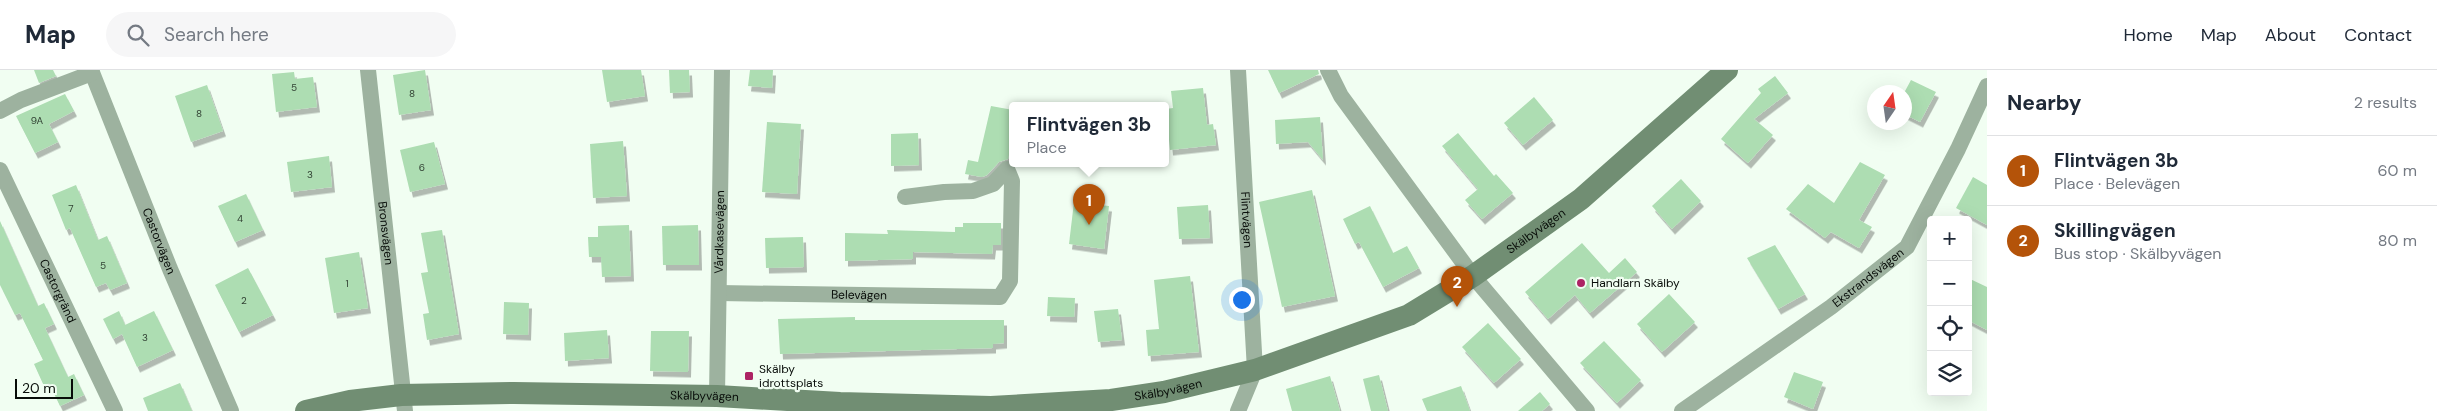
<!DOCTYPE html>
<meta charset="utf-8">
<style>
body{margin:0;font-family:"DM Sans",sans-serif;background:#f6f6f7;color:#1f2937}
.controls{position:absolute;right:15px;bottom:15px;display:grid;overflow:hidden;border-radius:5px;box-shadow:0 5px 20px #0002}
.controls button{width:45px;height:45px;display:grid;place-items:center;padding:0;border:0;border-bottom:1px solid #e0e1e3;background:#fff;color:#1f2937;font:25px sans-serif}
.compass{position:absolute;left:1867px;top:15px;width:45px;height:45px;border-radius:50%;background:#fff;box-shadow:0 5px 20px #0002;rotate:13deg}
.scale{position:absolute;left:15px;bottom:12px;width:58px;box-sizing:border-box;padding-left:5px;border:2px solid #080d09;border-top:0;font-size:14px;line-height:18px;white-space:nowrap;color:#080d09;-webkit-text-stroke:4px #f1fef2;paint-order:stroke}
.you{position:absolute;left:1241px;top:229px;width:18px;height:18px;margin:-12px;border:4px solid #fff;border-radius:50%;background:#1a73e8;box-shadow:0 0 0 8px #1a73e833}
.badge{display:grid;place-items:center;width:32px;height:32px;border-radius:50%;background:#b45309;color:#fff;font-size:16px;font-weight:700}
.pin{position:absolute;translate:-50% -41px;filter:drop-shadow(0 1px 2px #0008)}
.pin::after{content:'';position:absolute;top:26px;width:18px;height:15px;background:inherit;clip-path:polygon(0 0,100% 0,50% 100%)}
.popup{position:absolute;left:1009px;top:32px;width:160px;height:65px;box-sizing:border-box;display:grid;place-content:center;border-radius:5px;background:#fff;filter:drop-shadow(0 1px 4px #0005);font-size:16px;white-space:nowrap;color:#747a83}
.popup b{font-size:19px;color:#1f2937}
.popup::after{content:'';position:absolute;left:50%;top:100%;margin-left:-10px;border:10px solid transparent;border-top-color:#fff}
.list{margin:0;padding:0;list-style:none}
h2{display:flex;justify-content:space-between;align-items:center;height:65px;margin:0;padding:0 20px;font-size:21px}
h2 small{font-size:16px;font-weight:400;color:#747a83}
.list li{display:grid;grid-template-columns:32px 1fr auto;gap:15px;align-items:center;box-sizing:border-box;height:70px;padding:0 20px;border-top:1px solid #e0e1e3}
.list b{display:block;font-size:19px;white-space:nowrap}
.list p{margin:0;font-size:16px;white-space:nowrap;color:#747a83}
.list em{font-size:16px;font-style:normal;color:#747a83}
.icon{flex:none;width:28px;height:28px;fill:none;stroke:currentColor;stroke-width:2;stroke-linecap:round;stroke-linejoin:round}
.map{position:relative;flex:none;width:1987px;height:341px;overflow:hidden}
header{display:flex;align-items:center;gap:30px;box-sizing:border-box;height:70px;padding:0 25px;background:#fff;border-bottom:1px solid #e0e1e3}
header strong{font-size:24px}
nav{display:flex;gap:28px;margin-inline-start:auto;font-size:18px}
.search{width:350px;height:45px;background:#f6f6f7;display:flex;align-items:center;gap:12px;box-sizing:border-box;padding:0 18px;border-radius:28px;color:#747a83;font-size:19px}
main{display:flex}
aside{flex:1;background:#fff}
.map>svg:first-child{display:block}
</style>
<header>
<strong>Map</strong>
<div class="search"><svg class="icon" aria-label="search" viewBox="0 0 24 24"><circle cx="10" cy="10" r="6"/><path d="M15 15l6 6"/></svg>Search here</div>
<nav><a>Home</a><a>Map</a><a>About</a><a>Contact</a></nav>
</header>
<main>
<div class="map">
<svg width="1987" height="341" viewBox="0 0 1987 341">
<defs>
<filter id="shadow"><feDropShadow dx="3" dy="5.5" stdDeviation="0" flood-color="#0004"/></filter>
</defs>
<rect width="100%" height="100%" fill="#f1fef2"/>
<!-- building -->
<g fill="#adddb2" filter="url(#shadow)">
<path d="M34,0H53L56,6L39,13Z"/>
<path d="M425,0L431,40L399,45L393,5Z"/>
<path d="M602,0H641L645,26L607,32Z"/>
<path d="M669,0H689L690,22L670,23Z"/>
<path d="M750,0H773L772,18L748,16Z"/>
<path d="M1268,0H1318L1319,4L1279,23Z"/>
<path d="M294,2L295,9L313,7L317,37L276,42L272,4Z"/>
<path d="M1775,6L1788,23L1754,49L1773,65L1748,93L1721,69L1761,23L1758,19Z"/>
<path d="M1911,10L1936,22L1920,52L1904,44V23Z"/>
<path d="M207,15L223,61L191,72L175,26Z"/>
<path d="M1203,18L1207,55L1213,54L1216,75L1170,80L1166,39L1173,38L1171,21Z"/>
<path d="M65,24L74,41L49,54L58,72L35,83L16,46Z"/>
<path d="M1534,27L1553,50L1523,75L1504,53Z"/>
<path d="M991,36L1013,40V68L1008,89L999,92L987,105L982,107L965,104L968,90L978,92Z"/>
<path d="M1320,47L1323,90L1308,72L1276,74L1275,50Z"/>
<path d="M767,52L801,54L797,124L762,122Z"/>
<path d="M918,63L919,95L891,96V64Z"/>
<path d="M1458,63L1494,106L1496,104L1513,123L1482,149L1465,130L1478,119L1442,76Z"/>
<path d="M623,71L627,126L593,128L590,74Z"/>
<path d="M434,72L445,114L410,122L400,80Z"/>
<path d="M329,86L332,117L291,122L287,92Z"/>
<path d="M1860,92L1885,105L1859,150L1872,157L1859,178L1831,162L1825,168L1786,139L1808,114L1834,133Z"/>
<path d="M1973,107L1987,115V155L1956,138Z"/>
<path d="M1681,109L1701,131L1672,159L1652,136Z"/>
<path d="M76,115L98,170L107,166L127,213L110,220L106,213L96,217L70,158L66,160L52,125Z"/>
<path d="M1312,120L1335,226L1282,237L1259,132Z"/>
<path d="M246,124L263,160L235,172L218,136Z"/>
<path d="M1074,132L1109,136L1104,179L1069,174Z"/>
<path d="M1208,135L1210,168L1179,169L1177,137Z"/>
<path d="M1370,136L1393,183L1407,176L1419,198L1383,217L1359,172L1355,174L1343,149Z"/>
<path d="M0,151L38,236L44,233L54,254L45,258L68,307L74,304L84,325L60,336L49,313L44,316L34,294L43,290L20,243L15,245L0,215Z"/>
<path d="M963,153H1001V175H993L992,184L913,182V189L845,191V163L888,164L887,160L955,162V157H963Z"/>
<path d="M629,155L631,206L602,207L601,187H589L588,167H598V156Z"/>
<path d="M698,155L699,195H663L662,156Z"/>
<path d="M442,160L459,264L427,270L423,244L429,243L421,203L428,202L421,163Z"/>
<path d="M803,167L804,197L766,198L765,168Z"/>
<path d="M1582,173L1609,203L1625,188L1637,202L1590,243L1575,225L1548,249L1525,222Z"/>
<path d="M1775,175L1805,224L1778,239L1747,188Z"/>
<path d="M359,182L368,238L334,243L325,188Z"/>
<path d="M248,198L273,245L239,262L215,215Z"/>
<path d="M1190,206L1199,282L1148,286L1146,260L1159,259L1154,210Z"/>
<path d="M1968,208L1987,217V260L1968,250Z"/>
<path d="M1669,224L1695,252L1662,282L1637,254Z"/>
<path d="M1048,227L1075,228L1074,247L1047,246Z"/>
<path d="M504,232L529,233L528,265L503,264Z"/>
<path d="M1118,239L1122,270L1098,272L1094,241Z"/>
<path d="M119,241L125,255L154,241L173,280L137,297L122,264L113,269L103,249Z"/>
<path d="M855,247V250H1004V273L993,274V278L780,284L778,249Z"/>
<path d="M1488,253L1521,289L1494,313L1462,277Z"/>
<path d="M607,260L609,288L565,291L564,263Z"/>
<path d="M651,261H689L688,302L650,301Z"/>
<path d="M1604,271L1641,310L1617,333L1580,293Z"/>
<path d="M1794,302L1823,312L1813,339L1784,327Z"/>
<path d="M1379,305L1388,341H1371L1363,309Z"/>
<path d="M1330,306L1340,341H1292L1286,319Z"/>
<path d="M180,313L192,341H148L143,328Z"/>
<path d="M1461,316L1470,341H1427L1422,329Z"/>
<path d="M1540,322L1550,334L1542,341H1518Z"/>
</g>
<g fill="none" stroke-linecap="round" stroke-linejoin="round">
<!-- street -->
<g stroke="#9db29f" stroke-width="16">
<path id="s1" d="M91,0L170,199L231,341"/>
<path id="s2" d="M368,0L405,341"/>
<path id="s3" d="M1238,0L1255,300L1238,341"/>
<path d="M1328,0L1341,26L1473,206L1587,341"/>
<path d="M0,41L21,30L92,3"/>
<path id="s4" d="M0,100L115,341"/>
<path id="s5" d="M719,223L1000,227L1010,211L1012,111L1007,99L993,114L973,121L944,122L905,127"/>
<path id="s6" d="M717,326L722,0"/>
<path id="s7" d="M1682,341L1831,237L1907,177L1958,79L1987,16"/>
</g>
<!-- secondary -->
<path stroke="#718e73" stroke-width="22" id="s8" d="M306,341L350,331L401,325L514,323L717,326L840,333L991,337L1111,330L1164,322L1255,300L1409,245L1473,206L1581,129L1727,0"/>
</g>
<!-- markers -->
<g fill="#ad2364" stroke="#f1fef2" stroke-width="2">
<circle cx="1581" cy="213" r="5"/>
<rect x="744" y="301" width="10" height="10" rx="2.5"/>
</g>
<g text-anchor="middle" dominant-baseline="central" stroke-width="4.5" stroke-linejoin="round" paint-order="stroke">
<!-- number labels -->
<g font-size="10" fill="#314133">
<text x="294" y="17">5</text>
<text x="412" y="23">8</text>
<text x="199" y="43">8</text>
<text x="37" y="50">9A</text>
<text x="422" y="97">6</text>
<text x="310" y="104">3</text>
<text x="71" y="138">7</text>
<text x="240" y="148">4</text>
<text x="103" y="195">5</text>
<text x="347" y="213">1</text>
<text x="244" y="230">2</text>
<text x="145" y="267">3</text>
</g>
<!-- street labels -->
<g font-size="12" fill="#080d09" stroke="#f1fef2">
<text stroke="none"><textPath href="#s3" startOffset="150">Flintvägen</textPath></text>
<text stroke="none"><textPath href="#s8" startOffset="1270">Skälbyvägen</textPath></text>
<text stroke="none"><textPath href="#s2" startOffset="164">Bronsvägen</textPath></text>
<text stroke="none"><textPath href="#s6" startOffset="164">Vårdkasevägen</textPath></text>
<text stroke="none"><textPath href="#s1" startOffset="184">Castorvägen</textPath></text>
<text stroke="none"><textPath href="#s7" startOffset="229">Ekstrandsvägen</textPath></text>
<text stroke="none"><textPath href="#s4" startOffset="134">Castorgränd</textPath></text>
<text stroke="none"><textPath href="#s5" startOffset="140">Belevägen</textPath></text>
<text stroke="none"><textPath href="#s8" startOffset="865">Skälbyvägen</textPath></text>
<text stroke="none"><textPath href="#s8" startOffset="400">Skälbyvägen</textPath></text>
</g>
<!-- poi labels -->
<g font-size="12" fill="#080d09" stroke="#f1fef2" text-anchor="start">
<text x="1591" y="213">Handlarn Skälby</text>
<text x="759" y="299">Skälby<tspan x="759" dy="14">idrottsplats</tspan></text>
</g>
</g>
</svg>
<div class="controls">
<button>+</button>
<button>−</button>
<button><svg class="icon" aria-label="locate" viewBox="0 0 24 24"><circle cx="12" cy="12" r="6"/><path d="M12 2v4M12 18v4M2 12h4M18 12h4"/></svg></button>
<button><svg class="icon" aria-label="layers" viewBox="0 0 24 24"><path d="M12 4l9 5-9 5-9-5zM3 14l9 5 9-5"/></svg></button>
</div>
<svg class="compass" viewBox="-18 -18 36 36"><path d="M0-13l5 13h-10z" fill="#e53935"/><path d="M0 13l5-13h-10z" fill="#747a83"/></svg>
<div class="scale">20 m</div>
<div class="you"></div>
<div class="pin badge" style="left:1089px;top:155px">1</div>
<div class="popup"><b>Flintvägen 3b</b>Place</div>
<div class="pin badge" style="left:1457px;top:237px">2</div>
</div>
<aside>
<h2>Nearby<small>2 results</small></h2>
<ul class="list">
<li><span class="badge">1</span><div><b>Flintvägen 3b</b><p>Place · Belevägen</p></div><em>60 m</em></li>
<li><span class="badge">2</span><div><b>Skillingvägen</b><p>Bus stop · Skälbyvägen</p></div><em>80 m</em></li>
</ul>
</aside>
</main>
